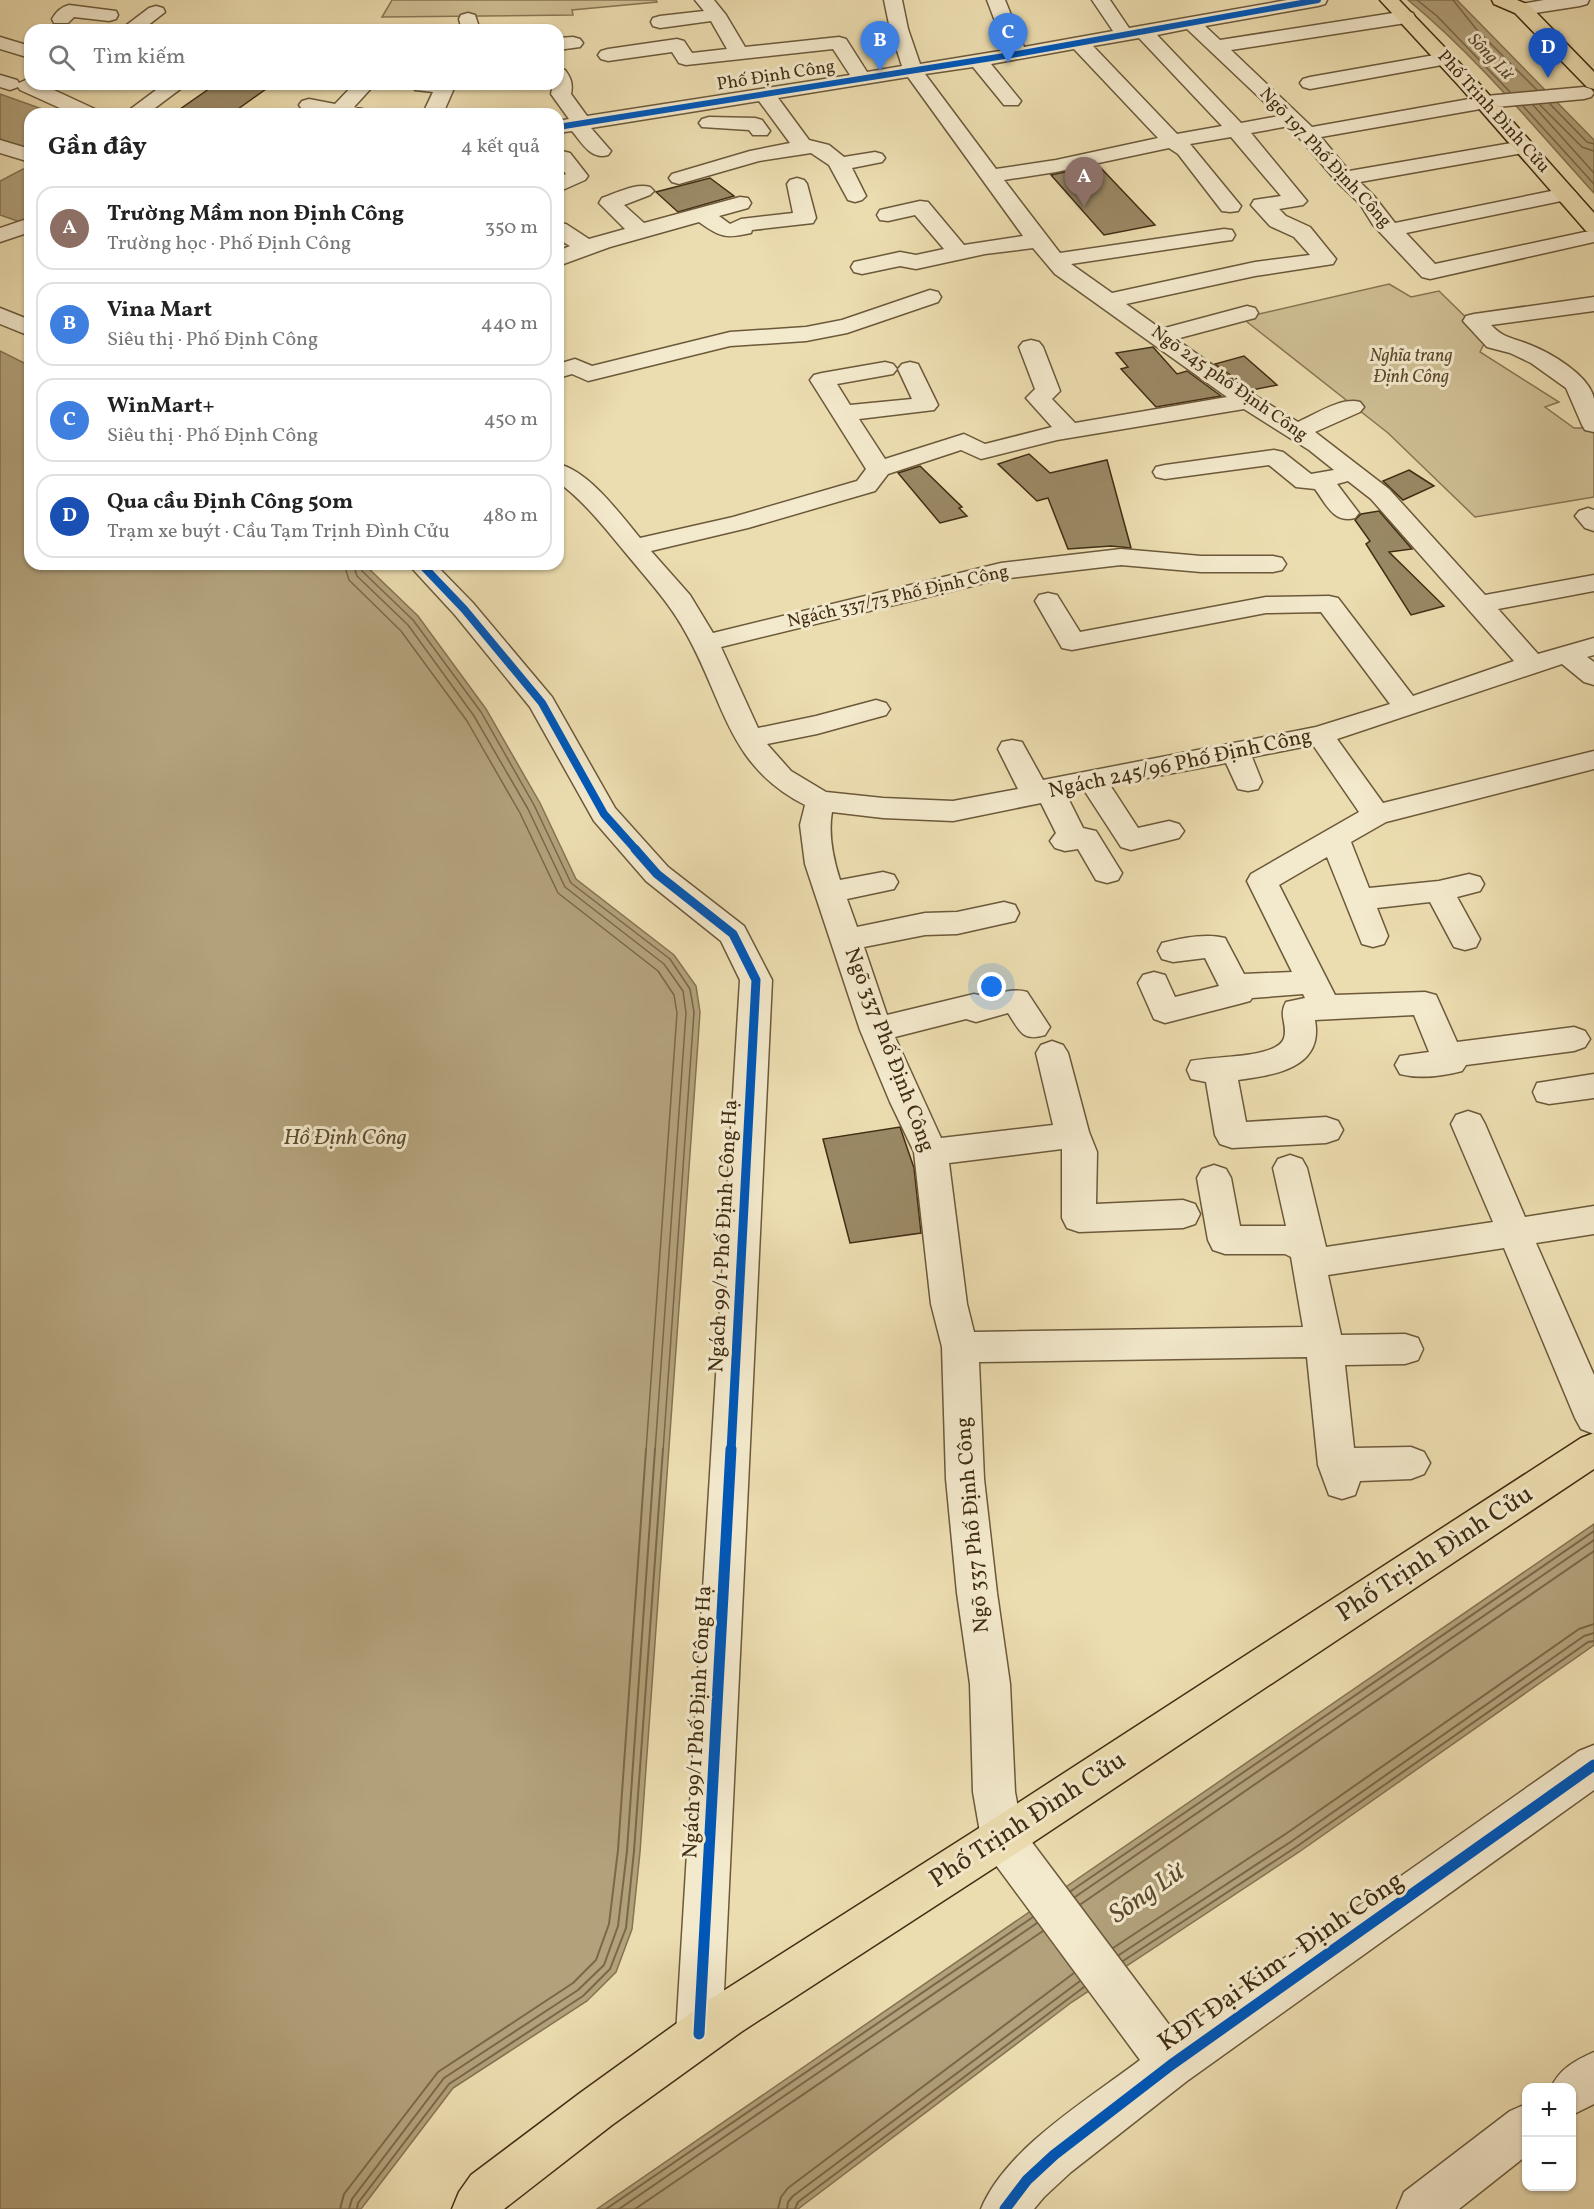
<!DOCTYPE html>
<html lang="vi">
<meta charset="utf-8">
<style>
body{margin:0;font-family:Vollkorn,serif;background:#f2f2f2;color:#222}
.controls{position:absolute;right:18px;bottom:18px;display:grid;overflow:hidden;border-radius:12px;box-shadow:0 2px 4px #0004}
.controls button{width:54px;height:54px;display:grid;place-items:center;padding:0;border:0;border-bottom:2px solid #e0e0e0;background:#fff;color:#222;font:30px sans-serif}
.you{position:absolute;left:992px;top:987px;width:21px;height:21px;margin:-15px;border:4px solid #fff;border-radius:50%;background:#1a73e8;box-shadow:0 0 0 9px #1a73e833}
.badge{display:grid;place-items:center;width:39px;height:39px;border-radius:50%;background:#7c3aed;color:#fff;font-size:20px;font-weight:700}
.pin{position:absolute;translate:-50% -50px;filter:drop-shadow(0 2px 3px #0008)}
.pin::after{content:'';position:absolute;top:32px;width:21px;height:18px;background:inherit;clip-path:polygon(0 0,100% 0,50% 100%)}
.list{margin:0;padding:0;list-style:none}
h2{display:flex;justify-content:space-between;align-items:center;height:78px;margin:0;padding:0 24px;font-size:26px}
h2 small{font-size:20px;font-weight:400;color:#767676}
.list li{display:grid;grid-template-columns:39px 1fr auto;gap:18px;align-items:center;box-sizing:border-box;height:84px;margin:0 12px 12px;padding:0 12px;border:2px solid #e0e0e0;border-radius:18px}
.list b{display:block;font-size:22px;white-space:nowrap}
.list p{margin:0;font-size:20px;white-space:nowrap;color:#767676}
.list em{font-size:20px;font-style:normal;color:#767676}
.icon{flex:none;width:33px;height:33px;fill:none;stroke:currentColor;stroke-width:2;stroke-linecap:round;stroke-linejoin:round}
.map{position:relative;flex:none;width:1594px;height:2209px;overflow:hidden}
.search{position:absolute;background:#fff;box-shadow:0 2px 4px #0004;left:24px;top:24px;width:540px;height:66px;display:flex;align-items:center;gap:15px;box-sizing:border-box;padding:0 21px;border-radius:18px;color:#767676;font-size:22px}
.panel{position:absolute;background:#fff;box-shadow:0 2px 4px #0004;left:24px;top:108px;width:540px;height:462px;border-radius:18px}
.map>svg:first-child{display:block}
</style>
<div class="map">
<svg width="1594" height="2209" viewBox="0 0 1594 2209">
<rect width="100%" height="100%" fill="#ecddb0"/>
<filter id="stains"><feTurbulence type="fractalNoise" baseFrequency=".00333" numOctaves="4"/><feColorMatrix values="0 0 0 0 .2 0 0 0 0 .09 0 0 0 0 .02 0 0 0 .5 -.17"/></filter>
<radialGradient id="worn" r=".72"><stop offset=".6" stop-color="#630" stop-opacity="0"/><stop offset="1" stop-color="#630" stop-opacity=".3"/></radialGradient>
<!-- green -->
<g fill="#cfbf95" stroke="#887654" stroke-width="1.5">
<path d="M392,0H656L657,2L572,10L573,15L382,17Z"/>
<path d="M1389,284L1411,297L1439,291L1487,338L1480,352L1559,402L1545,407L1574,428H1594V497L1475,517L1388,433L1242,318Z"/>
</g>
<!-- water -->
<g fill="#b2a17b" stroke="#857351" stroke-width="1.5">
<path d="M1408,0H1457L1594,140V193C1534,127 1476,56 1408,0Z"/>
<path d="M0,94L56,114H30V152L0,142Z"/>
<path d="M23,169L30,170V221L20,222L0,215V181Z"/>
<path d="M0,351L30,366V564H364L418,616L486,709L540,803L576,879L674,955L696,986L700,1012L698,1042L640,1852L632,1929L616,1972L587,2001L453,2088L361,2209H0Z"/>
<path d="M1594,1524V1645L1299,1852L1072,2002L798,2209H597Z"/>
</g>
<g fill="none" stroke-linecap="round" stroke-linejoin="round">
<!-- shore-far1 -->
<g stroke="#7a6747" stroke-width="1.5">
<path d="M1417,0L1437,16L1510,92"/>
<path d="M1453,0L1477,30L1537,90"/>
<path d="M1550,104L1587,142L1594,144"/>
<path d="M1533,105L1594,173"/>
<path d="M1540,105L1582,147L1594,151"/>
<path d="M1523,106L1594,184"/>
<path d="M344,564L349,580L401,631L467,721L520,813L558,893L658,971L674,995L677,1013L646,1451"/>
<path d="M353,564L357,576L408,625L474,716L528,809L565,887L664,964L683,991L686,1013L655,1451"/>
<path d="M360,564L362,571L413,620L481,712L534,805L571,883L670,959L690,989L694,1012L663,1451"/>
</g>
<!-- shore -->
<g stroke="#7a6747" stroke-width="2">
<path d="M1071,1891L1594,1531"/>
<path d="M1075,1897L1594,1540"/>
<path d="M1081,1904L1594,1551"/>
<path d="M1113,1948L1287,1833L1579,1629L1594,1624"/>
<path d="M1119,1955L1292,1841L1584,1636L1594,1633"/>
<path d="M1123,1961L1296,1847L1588,1642L1594,1641"/>
<path d="M340,2209L344,2194L438,2072L573,1983L596,1960L609,1924L618,1850L646,1449"/>
<path d="M349,2209L352,2199L444,2078L578,1990L604,1965L618,1926L627,1851L655,1449"/>
<path d="M357,2209L358,2203L449,2084L583,1996L610,1969L626,1928L634,1851L663,1449"/>
<path d="M606,2209L1033,1917"/>
<path d="M619,2209L1037,1923"/>
<path d="M635,2209L1043,1931"/>
<path d="M778,2209L781,2197L788,2188L1074,1973"/>
<path d="M787,2209L788,2202L793,2196L1080,1981"/>
<path d="M795,2209L798,2202L1084,1987"/>
</g>
</g>
<!-- building -->
<g fill="#9a8965" stroke="#412d13" stroke-width="1.5">
<path d="M216,84H273L231,114H173Z"/>
<path d="M1098,165L1155,225L1104,235L1051,175Z"/>
<path d="M710,178L734,196L678,212L656,192Z"/>
<path d="M1153,347L1177,374L1187,371L1221,396L1156,407L1121,369L1128,367L1116,353Z"/>
<path d="M1244,356L1277,385L1252,390L1215,364Z"/>
<path d="M1029,454L1050,473L1107,460L1131,548L1111,546L1068,549L1048,498L1037,501L998,464Z"/>
<path d="M920,466L962,507L959,508L967,516L940,523L898,473Z"/>
<path d="M1409,470L1434,486L1403,500L1383,481Z"/>
<path d="M1379,511L1412,549L1389,552L1444,606L1411,615L1366,544L1370,541L1355,520L1361,514Z"/>
<path d="M900,1127L914,1168L921,1233L850,1243L823,1139Z"/>
</g>
<g fill="none" stroke-linecap="round" stroke-linejoin="round">
<!-- minor casing -->
<g stroke="#6c593a" stroke-width="3">
<g id="minor">
<path d="M695,0H714L726,15L745,47L839,37L846,39L867,72L902,66L890,29L884,0H902L908,29L920,64L1006,50L987,0H1005L1024,47L1113,31L1092,0H1110L1129,28L1287,0H1327L1325,4L1318,6L1205,26L1220,40L1406,11L1413,13L1415,17L1413,21L1406,23L1231,50L1312,127L1486,96L1584,87L1591,89L1594,93L1591,97L1584,99L1486,108L1321,137L1349,171L1523,141L1530,143L1533,147L1530,151L1523,153L1360,182L1374,196L1395,223L1566,188L1573,190L1577,194L1573,198L1566,200L1406,233L1435,264L1594,230V242L1430,279L1422,277L1373,225L1360,204L1337,182L1289,126L1251,133L1307,201L1303,205L1279,209L1286,216L1310,227L1336,259L1333,264L1255,276L1126,304L1161,329L1247,306L1255,308L1258,313L1255,318L1176,339L1256,396L1298,422C1316,414 1341,397 1360,402L1364,407L1360,412L1315,432L1389,489L1485,595L1594,575V591L1498,609L1538,654L1594,638V655L1587,657L1594,662V685L1584,682L1562,664L1337,739L1383,803L1594,751V769L1386,822L1351,842L1369,888L1439,881L1469,874L1480,877L1484,884L1480,891L1457,897L1480,939L1476,947L1465,950L1454,947L1430,902L1377,908L1388,936L1384,944L1373,947L1362,944L1327,857L1279,885L1335,995L1425,992L1436,995L1457,1042L1574,1027L1585,1031L1590,1039L1585,1047L1574,1051L1466,1065L1462,1071C1443,1076 1419,1079 1400,1074L1395,1065L1400,1056L1429,1052L1414,1015L1315,1020C1324,1068 1275,1075 1238,1080L1246,1122L1326,1117L1338,1121L1343,1130L1338,1139L1326,1143L1232,1148L1220,1144L1215,1135L1206,1082L1191,1079L1187,1070L1191,1061C1210,1056 1278,1059 1284,1038C1288,1024 1278,1016 1286,1002L1305,998L1303,994L1252,998L1250,1001L1239,1004L1165,1023L1154,1019L1138,983L1143,975L1154,972L1165,975L1175,997L1219,986L1205,958L1173,962L1162,959L1158,951L1162,943C1181,938 1206,933 1225,938L1244,974L1292,972L1247,881L1251,874L1359,812L1313,745L1252,757L1262,782L1258,789L1248,791L1238,789L1226,763L1110,785L1138,828L1169,821L1179,824L1184,831L1179,838L1131,850L1121,847L1084,790L1066,794L1083,828L1096,831L1122,873L1118,880L1107,883L1096,880L1078,849L1065,851L1055,848L1050,841L1056,833L1041,803L953,821L883,818L832,812C828,834 833,858 840,880L883,872L894,875L898,882L894,889L847,899L857,927L925,913L957,912L1004,902L1015,905L1019,913L1015,921L957,934L925,935L864,947L887,1015L974,994C992,999 1009,986 1027,992L1050,1027L1045,1035C1022,1042 1020,1031 1008,1013L976,1022L966,1019L895,1037L941,1138L1053,1125L1036,1053L1041,1045L1052,1041L1063,1045L1068,1053L1089,1132L1097,1152L1096,1204L1183,1200L1195,1204L1200,1214L1195,1224L1183,1228L1079,1232L1067,1228L1062,1218V1149L949,1163L967,1304L974,1332L1303,1327L1291,1257L1285,1254H1225L1213,1250L1208,1240L1197,1178L1202,1169L1214,1165L1226,1169L1231,1178L1240,1226H1286L1273,1168L1278,1159L1290,1155L1302,1159L1307,1168L1326,1247L1493,1222L1451,1124L1456,1115L1468,1111L1480,1115L1485,1124L1525,1217L1594,1206V1234L1536,1243L1594,1375V1434L1581,1429L1575,1418L1504,1248L1328,1275L1341,1335L1405,1334L1418,1338L1423,1349L1418,1360L1405,1364L1345,1365L1354,1448L1411,1447L1424,1452L1430,1463L1424,1474L1411,1479L1360,1481L1355,1495L1342,1499L1329,1495L1318,1465L1307,1357L979,1362L984,1479L997,1593L1010,1684L1015,1792L1022,1829L1176,2034L1579,1751L1594,1745V1790L1187,2081L1071,2172L1044,2197L1034,2209H981C1006,2148 1089,2099 1140,2060L987,1853L981,1838L973,1792L970,1684L957,1593L946,1479L942,1347L931,1304L914,1152L890,1102L860,1030L805,864L800,825L805,805C728,766 725,703 687,635C670,603 647,579 624,551C604,527 584,501 558,482V464C589,471 620,514 640,538L733,517L857,481L866,469L810,380L814,375L822,373L885,362L893,364L897,369L893,374L837,384L850,405L912,399L898,369L902,364L910,362L918,364L938,405L934,410L859,419L885,459L964,434L985,444L1052,427L1026,398L1035,389L1019,347L1023,342L1031,340L1039,342L1043,347L1060,391L1052,399L1075,423L1227,397L1055,274L1033,248L985,254L916,269L900,266L862,274L854,272L851,267L854,262L900,252L916,255L944,249L915,215L888,221L880,220L877,215L880,210L920,201L928,202L964,245L1023,236L908,77L778,98L809,140L829,145L844,157L875,152L882,154L885,158L882,162L852,168L866,196L862,200L855,202L848,200L829,165L811,153L759,161L679,184L672,182L669,178L672,174L750,151L790,143L759,101L591,128L611,151L608,155C591,160 582,143 572,131L558,133V121L569,119L551,94L553,84H558V68L565,70C571,78 573,84 571,94L587,116L850,75L833,49L686,65L679,63L672,52L608,61L601,59L598,55L601,51L608,49L677,39L684,41L692,53L727,49L711,21L660,28L653,26L651,22L653,18L660,16L704,11ZM1187,29L1279,116L1241,123L1157,35ZM1139,38L1222,126L1177,134L1093,46ZM1074,49L1158,138L1056,160L996,169L925,74L973,67L1004,105H1018L1021,101L991,64ZM1231,137L1281,196L1254,200L1251,205L1270,226L1294,237L1310,255L1255,262L1112,293L1071,264L1224,241L1232,240L1235,235L1232,230L1224,229L1060,253L1004,180L1056,172L1169,148L1178,154L1222,211L1230,212L1238,211L1241,206L1190,144ZM1244,409L1309,450L1334,470L1311,474L1283,452L1274,450L1165,465L1156,467L1153,472L1156,477L1165,479L1269,465L1296,487L1315,489C1326,504 1334,524 1355,518L1359,513L1337,484L1348,481L1371,499L1514,661L1413,696L1338,598L1329,596L1266,597L1080,632L1057,595L1048,593L1039,595L1035,601L1062,648L1072,650L1266,613L1321,612L1390,704L1316,727L1043,780L1022,742L1012,740L1002,742L998,749L1018,789L953,801L883,798L826,792L791,771L767,744L817,734L886,715L890,709L886,703L876,700L816,716L758,728L721,647L1001,579L1121,565L1201,572H1273L1282,570L1286,564L1282,558L1273,556H1201L1121,549L1001,563L713,633L690,595L651,551L748,528L875,491L888,474L961,450L981,459L1057,440Z"/>
<path d="M1544,0H1589L1587,4L1580,6L1522,15L1515,13L1513,9L1515,5Z"/>
<path d="M69,5L116,11L118,15L116,19L109,21L74,17L68,23H54L52,19C56,12 61,7 69,5Z"/>
<path d="M156,6L163,8L165,12L142,30H120L149,8Z"/>
<path d="M468,13L475,15L480,30H462L459,19L461,15Z"/>
<path d="M0,37L30,46V58L0,49Z"/>
<path d="M573,37L580,39L583,43L580,47L558,50V38Z"/>
<path d="M1446,53L1453,55L1456,59L1453,63L1310,89L1303,87L1300,83L1303,79L1310,77Z"/>
<path d="M0,75L17,80L19,83L30,78V84H41L97,110L100,114H73L20,90L18,87L10,90L0,87Z"/>
<path d="M164,84H187L147,114H124Z"/>
<path d="M354,84H375L354,107L366,110L369,114H326L302,109L299,105L302,101L309,99L335,104Z"/>
<path d="M413,84H453L455,86L445,109L449,114H426L424,111L433,92L415,90Z"/>
<path d="M709,117L755,118L762,120L770,131L767,135H753L749,130L702,127L699,123L702,119Z"/>
<path d="M0,140L30,149V162L0,153Z"/>
<path d="M558,150L570,153L588,176L585,180L558,192V178L566,174L558,164Z"/>
<path d="M797,178L804,180L807,184L816,218L813,223L752,230L751,233C725,239 720,237 699,222L610,247L558,266V251L570,246L558,239V223L566,224L589,239L625,229L599,203L602,198C617,193 635,183 650,187L654,191L650,195L624,205L644,223L740,197L748,198L751,203L748,208L719,216L730,224L741,219L793,213L787,184L790,180Z"/>
<path d="M30,218V232L0,242V228Z"/>
<path d="M930,290L938,292L941,297L938,302L847,333L806,341L730,346L588,381L572,374L558,378V364L575,359L592,366L730,332L806,327L842,320Z"/>
<path d="M1594,297V311L1491,325C1505,339 1511,337 1528,344C1549,352 1590,375 1594,399C1594,410 1594,422 1594,432L1585,430L1582,425L1566,388L1531,363L1510,353L1487,347L1463,321L1466,316L1474,314Z"/>
<path d="M0,308L30,320V336L0,324Z"/>
<path d="M1588,508L1594,510V531L1585,528L1575,516L1579,511Z"/>
<path d="M408,564H435L473,603L552,697L615,808L668,867L744,926L772,980L722,2034L715,2050L699,2057L683,2050L676,2034L740,980L721,941L646,881L594,821L530,707L455,615Z"/>
<path d="M1594,1074V1098L1549,1104L1537,1101L1533,1092L1537,1083Z"/>
<path d="M1594,2052V2104L1572,2115V2088H1551C1559,2069 1576,2060 1594,2052Z"/>
<path d="M1526,2104V2156L1459,2209H1397L1404,2192L1510,2111Z"/>
</g>
</g>
<!-- major casing -->
<g stroke="#412d13" stroke-width="3">
<g id="major">
<path d="M1380,0H1399L1475,79L1594,213V232L1586,231L1461,88Z"/>
<path d="M1492,0H1517L1529,5L1594,72V89L1587,87L1515,13L1494,4Z"/>
<path d="M1594,1433V1469L1017,1853L741,2032L612,2125L504,2209H452L459,2192L471,2175L580,2093L709,2000L987,1823L1581,1438Z"/>
</g>
</g>
<!-- minor -->
<use href="#minor" fill="#f3e9cc" fill-rule="evenodd"/>
<!-- major -->
<use href="#major" fill="#ecddb0" fill-rule="evenodd"/>
<!-- cycleway-far3 casing -->
<g stroke="#f3e9cc" stroke-width="8">
<path id="cycleway-far3" d="M558,127L1017,54L1318,0"/>
</g>
<!-- cycleway-far2 casing -->
<g stroke="#f3e9cc" stroke-width="10">
<path id="cycleway-far2" d="M421,564L464,609L542,703L604,814L637,851"/>
</g>
<!-- cycleway-far1 casing -->
<g stroke="#f3e9cc" stroke-width="13">
<path id="cycleway-far1" d="M635,849L657,874L733,934L756,980L731,1451"/>
</g>
<!-- cycleway casing -->
<g stroke="#f3e9cc" stroke-width="15">
<g id="cycleway">
<path d="M699,2034L731,1449"/>
<path d="M1005,2209L1027,2180L1054,2155L1171,2065L1594,1765"/>
</g>
</g>
<!-- cycleway-far3 -->
<use href="#cycleway-far3" stroke="#0057b8" stroke-width="6"/>
<!-- cycleway-far2 -->
<use href="#cycleway-far2" stroke="#0057b8" stroke-width="8"/>
<!-- cycleway-far1 -->
<use href="#cycleway-far1" stroke="#0057b8" stroke-width="9"/>
<!-- cycleway -->
<use href="#cycleway" stroke="#0057b8" stroke-width="11"/>
</g>
<g text-anchor="middle" dominant-baseline="central" stroke-width="6" stroke-linejoin="round" paint-order="stroke">
<!-- far-water labels -->
<g font-size="18" font-style="italic" fill="#5d4a2d" stroke="#f3e9cc">
<text transform="translate(1490 57) rotate(46)">Sông Lừ</text>
</g>
<!-- far-street labels -->
<g font-size="18" fill="#412d13" stroke="#f3e9cc">
<text transform="translate(776 76) rotate(-9)">Phố Định Công</text>
<text transform="translate(1493 112) rotate(48)">Phố Trịnh Đình Cửu</text>
<text transform="translate(1325 158) rotate(47)">Ngõ 197 Phố Định Công</text>
<text transform="translate(1229 384) rotate(35)">Ngõ 245 phố Định Công</text>
<text transform="translate(898 597) rotate(-13)">Ngách 337/73 Phố Định Công</text>
</g>
<!-- far-park labels -->
<g font-size="18" font-style="italic" fill="#5d4a2d" stroke="#f3e9cc">
<text x="1411" y="356">Nghĩa trang<tspan x="1411" dy="21">Định Công</tspan></text>
</g>
<!-- street labels -->
<g font-size="21" fill="#412d13" stroke="#f3e9cc">
<text transform="translate(1180 764) rotate(-12)">Ngách 245/96 Phố Định Công</text>
<text transform="translate(889 1050) rotate(69)">Ngõ 337 Phố Định Công</text>
<text transform="translate(724 1236) rotate(-87)">Ngách 99/1 Phố Định Công Hạ</text>
<text transform="translate(973 1525) rotate(-95)">Ngõ 337 Phố Định Công</text>
<text transform="translate(698 1722) rotate(-87)">Ngách 99/1 Phố Định Công Hạ</text>
</g>
<!-- water labels -->
<g font-size="22" font-style="italic" fill="#5d4a2d" stroke="#f3e9cc">
<text x="345" y="1138">Hồ Định Công</text>
</g>
<!-- near-street labels -->
<g font-size="26" fill="#412d13" stroke="#f3e9cc">
<text transform="translate(1435 1554) rotate(-33)">Phố Trịnh Đình Cửu</text>
<text transform="translate(1028 1820) rotate(-33)">Phố Trịnh Đình Cửu</text>
<text transform="translate(1281 1962) rotate(-35)">KĐT Đại Kim - Định Công</text>
</g>
<!-- near-water labels -->
<g font-size="27" font-style="italic" fill="#5d4a2d" stroke="#f3e9cc">
<text transform="translate(1147 1894) rotate(-35)">Sông Lừ</text>
</g>
</g>
<rect width="100%" height="100%" filter="url(#stains)"/>
<rect width="100%" height="100%" fill="url(#worn)"/>
</svg>
<div class="controls">
<button>+</button>
<button>−</button>
</div>
<div class="you"></div>
<div class="pin badge" style="left:1084px;top:207px;background:#8d6e63">A</div>
<div class="pin badge" style="left:880px;top:71px;background:#3f7fe0">B</div>
<div class="pin badge" style="left:1008px;top:63px;background:#3f7fe0">C</div>
<div class="pin badge" style="left:1548px;top:78px;background:#1a4fb4">D</div>
<div class="search"><svg class="icon" aria-label="search" viewBox="0 0 24 24"><circle cx="10" cy="10" r="6"/><path d="M15 15l6 6"/></svg>Tìm kiếm</div>
<section class="panel">
<h2>Gần đây<small>4 kết quả</small></h2>
<ul class="list">
<li><span class="badge" style="background:#8d6e63">A</span><div><b>Trường Mầm non Định Công</b><p>Trường học · Phố Định Công</p></div><em>350 m</em></li>
<li><span class="badge" style="background:#3f7fe0">B</span><div><b>Vina Mart</b><p>Siêu thị · Phố Định Công</p></div><em>440 m</em></li>
<li><span class="badge" style="background:#3f7fe0">C</span><div><b>WinMart+</b><p>Siêu thị · Phố Định Công</p></div><em>450 m</em></li>
<li><span class="badge" style="background:#1a4fb4">D</span><div><b>Qua cầu Định Công 50m</b><p>Trạm xe buýt · Cầu Tạm Trịnh Đình Cửu</p></div><em>480 m</em></li>
</ul>
</section>
</div>
